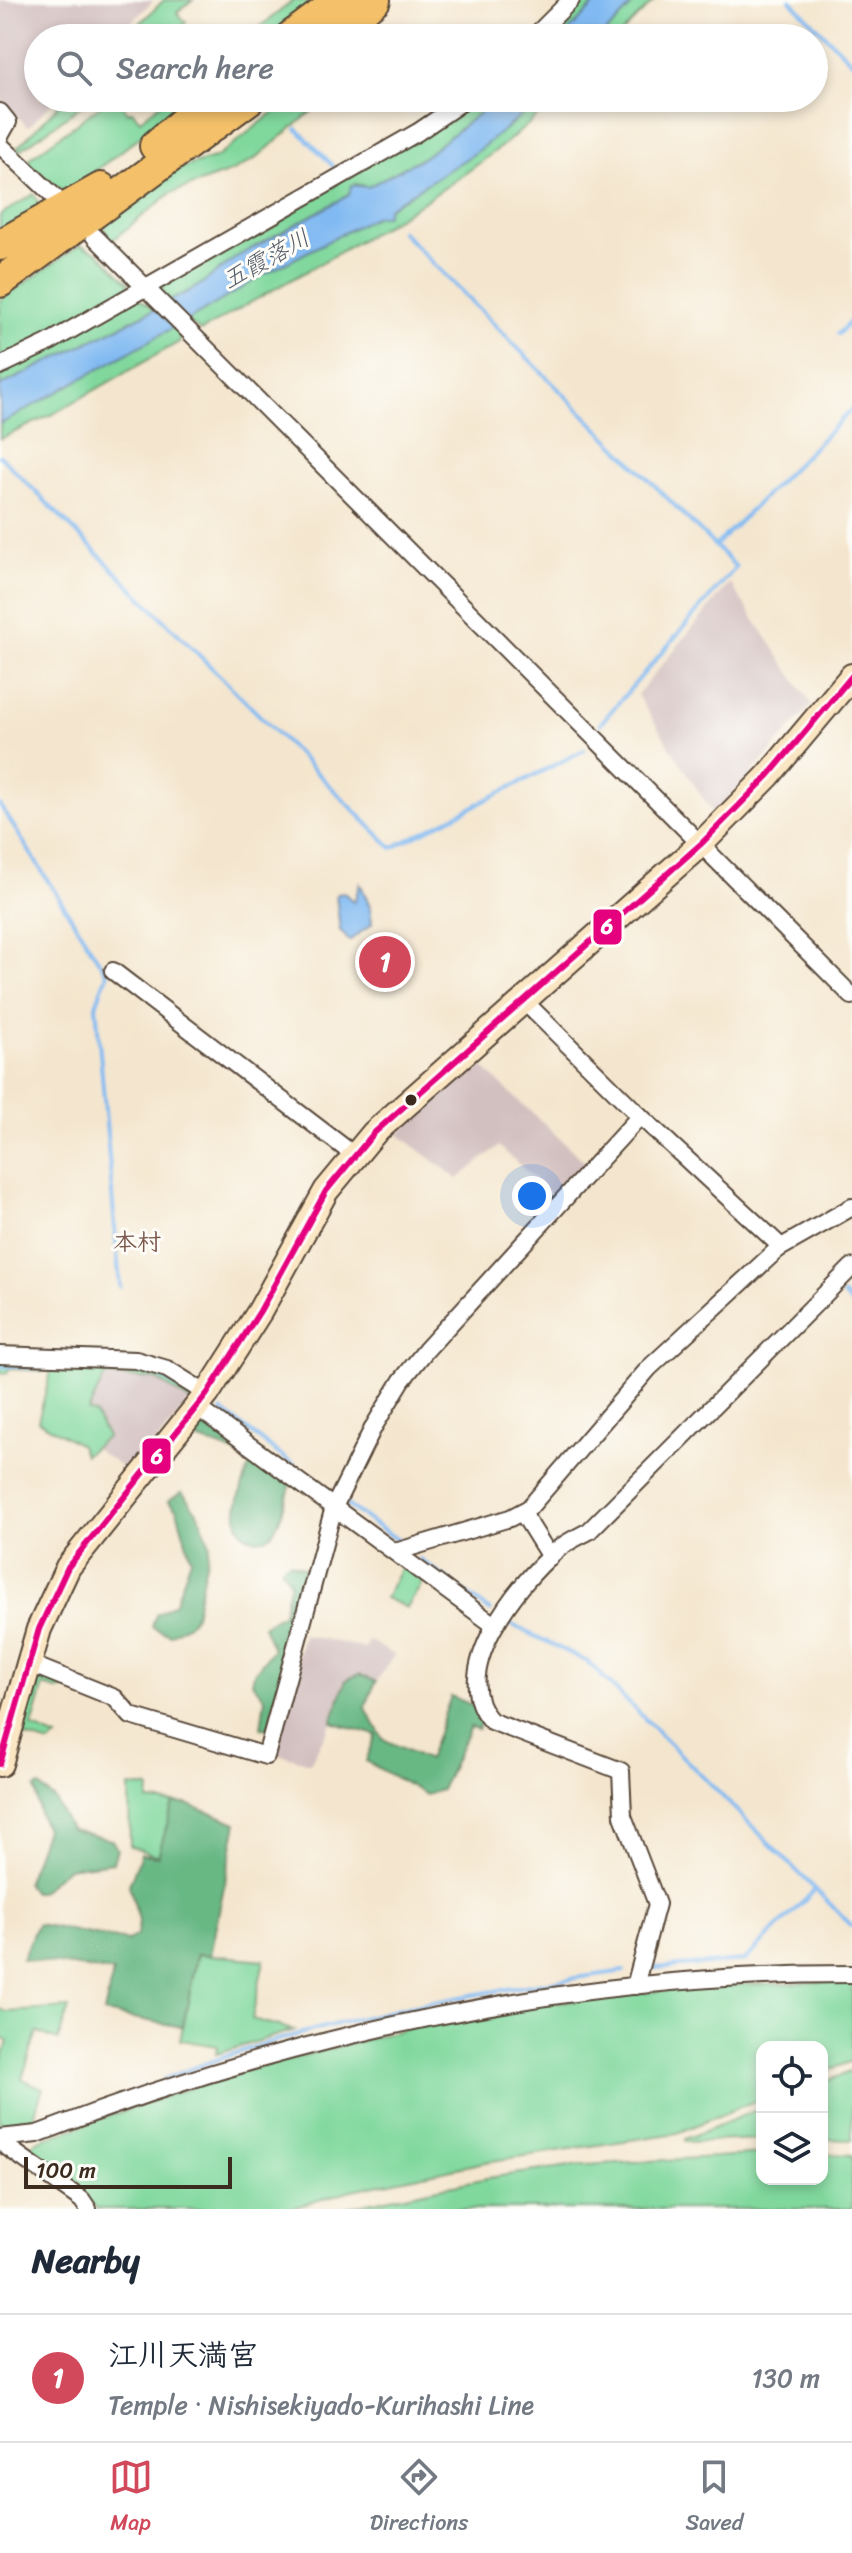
<!DOCTYPE html>
<meta charset="utf-8">
<style>
body{margin:0;font-family:Sriracha,"Klee One",sans-serif;background:#f2f2f3;color:#1f2937}
.controls{position:absolute;right:24px;bottom:24px;display:grid;overflow:hidden;border-radius:16px;box-shadow:0 4px 12px #0003}
.controls button{width:72px;height:72px;display:grid;place-items:center;padding:0;border:0;border-bottom:2px solid #e0e1e3;background:#fff;color:#1f2937;font:40px sans-serif}
.scale{position:absolute;left:24px;bottom:20px;width:208px;box-sizing:border-box;padding-left:8px;border:4px solid #3b2a1e;border-top:0;font-size:22px;line-height:28px;white-space:nowrap;color:#3b2a1e;-webkit-text-stroke:6px #fdfcf7;paint-order:stroke}
.you{position:absolute;left:532px;top:1196px;width:28px;height:28px;margin:-20px;border:6px solid #fff;border-radius:50%;background:#1a73e8;box-shadow:0 0 0 12px #1a73e833}
.badge{display:grid;place-items:center;width:52px;height:52px;border-radius:50%;background:#d1495b;color:#fff;font-size:26px;font-weight:700}
.pin{position:absolute;translate:-50% -50%;border:4px solid #fff;box-shadow:0 2px 8px #0006}
.list{margin:0;padding:0;list-style:none}
h2{display:flex;justify-content:space-between;align-items:center;height:104px;margin:0;padding:0 32px;font-size:34px}
h2 small{font-size:26px;font-weight:400;color:#747a83}
.list li{display:grid;grid-template-columns:52px 1fr auto;gap:24px;align-items:center;box-sizing:border-box;height:128px;padding:0 32px;border-top:2px solid #e0e1e3}
.list b{display:block;font-size:30px;white-space:nowrap}
.list p{margin:0;font-size:26px;white-space:nowrap;color:#747a83}
.list em{font-size:26px;font-style:normal;color:#747a83}
.icon{flex:none;width:44px;height:44px;fill:none;stroke:currentColor;stroke-width:2;stroke-linecap:round;stroke-linejoin:round}
.map{position:relative;flex:none;width:852px;height:2209px;overflow:hidden}
.search{position:absolute;background:#fff;box-shadow:0 4px 12px #0003;left:24px;right:24px;top:24px;height:88px;display:flex;align-items:center;gap:20px;box-sizing:border-box;padding:0 28px;border-radius:44px;color:#747a83;font-size:30px}
.sheet{height:232px;background:#fff}
nav{display:flex;justify-content:space-around;align-items:center;box-sizing:border-box;height:112px;border-top:2px solid #e0e1e3;background:#fff;font-size:22px;color:#747a83}
nav a{display:grid;justify-items:center;gap:4px}
nav .on{color:#d1495b}
.map>svg:first-child{display:block}
</style>
<div class="map">
<svg width="852" height="2209" viewBox="0 0 852 2209">
<rect width="100%" height="100%" fill="#fdfcf7"/>
<filter id="ink" filterUnits="userSpaceOnUse"><feTurbulence type="fractalNoise" baseFrequency=".0125" numOctaves="2"/><feDisplacementMap in="SourceGraphic" scale="16" xChannelSelector="R" yChannelSelector="G"/><feConvolveMatrix kernelMatrix="1 2 1 2 8 2 1 2 1" color-interpolation-filters="sRGB"/></filter>
<filter id="wash" filterUnits="userSpaceOnUse"><feTurbulence type="fractalNoise" baseFrequency=".006" numOctaves="4" result="noise"/><feDisplacementMap in="SourceGraphic" scale="32" xChannelSelector="R" yChannelSelector="G"/><feGaussianBlur stdDeviation="1.8" result="paint"/><feColorMatrix in="noise" values="0 0 0 0 0 0 0 0 0 0 0 0 0 0 0 0 0 1.4 0 .05"/><feComposite in="paint" operator="in"/></filter>
<g filter="url(#wash)">
<rect width="100%" height="100%" fill="#f4e6ce"/>
<!-- industrial -->
<g fill="#d2bfbf">
<path d="M0,0H154L116,38H38V98H57L28,127L0,98Z"/>
<path d="M730,583L812,705L714,815L637,695Z"/>
<path d="M476,1061L587,1164L553,1196L499,1146L458,1179L398,1134Z"/>
<path d="M105,1375L156,1379L190,1401L131,1474L93,1447L107,1437L88,1411Z"/>
<path d="M303,1635L365,1648L368,1640L394,1655L376,1682L360,1674L346,1680L332,1722L310,1763L272,1752Z"/>
</g>
<!-- green -->
<g fill="#80d89d" stroke="#5e815e" stroke-width="2">
<path d="M164,0H193L177,12L186,23L164,38H125Z"/>
<path d="M294,0L315,2L269,38H246Z"/>
<path d="M578,0H599L562,38H540Z"/>
<path d="M637,0H655L617,38H601Z"/>
<path d="M66,98H92L19,151L17,148Z"/>
<path d="M111,98H118L128,113L132,111L140,120L168,98H190L67,193L48,182L29,164L30,158Z"/>
<path d="M292,98H328L255,159L233,171L171,193L110,242L103,224L171,171L217,157Z"/>
<path d="M478,98H498L424,157L368,187L355,184L349,195L238,256L197,287L168,302L157,288Z"/>
<path d="M543,98H557C455,197 324,259 201,331L187,321L265,274L377,215L386,216L388,208L475,153Z"/>
<path d="M34,194L43,211L0,235V215Z"/>
<path d="M80,245L99,253L130,284L127,290L0,359V300Z"/>
<path d="M137,297L155,309L0,386V372Z"/>
<path d="M174,327L182,336L179,342L51,415L0,439V424Z"/>
<path d="M0,1358L141,1366L196,1392L190,1401L156,1379L105,1376L88,1411L95,1414L107,1437L84,1455L80,1445L38,1421L51,1371L9,1369L7,1373H0Z"/>
<path d="M402,1565L423,1582L407,1608L385,1598Z"/>
<path d="M41,1673L69,1688L56,1690L44,1685L32,1727L57,1738L49,1744L15,1733L31,1676Z"/>
<path d="M129,1786L149,1788L148,1801L173,1803L158,1856L130,1846Z"/>
<path d="M198,1954L264,1960L252,2019L294,2030L216,2054L217,2046L180,2040Z"/>
<path d="M852,1981V2061L822,2073V2047H762V2098L677,2133L485,2162L348,2191L290,2209H98L77,2190L22,2155L36,2141L228,2075L421,2025L547,2003L706,1986Z"/>
<path d="M69,2008L58,2040L37,2032L22,2079L43,2088L31,2125L0,2128V2063L8,2042L0,2036V2009L7,2012Z"/>
<path d="M852,2071V2140L822,2139V2083Z"/>
<path d="M762,2108V2139L685,2142V2139Z"/>
<path d="M762,2154V2179H822V2154L852,2155V2209H338L487,2178L570,2166Z"/>
</g>
<!-- forest -->
<g fill="#68b884" stroke="#527151" stroke-width="2">
<path d="M198,1416L291,1484C286,1498 282,1519 273,1532C267,1539 259,1542 251,1538C223,1526 244,1485 250,1464L244,1456L183,1434Z"/>
<path d="M182,1492L199,1515L210,1544L195,1615L191,1622L170,1635L152,1627L156,1615L175,1603L191,1559L177,1510L168,1501Z"/>
<path d="M290,1562L309,1570L268,1729L261,1728L265,1698L252,1683L254,1673L273,1649L263,1626L283,1613L290,1582L281,1568Z"/>
<path d="M359,1674L376,1682L365,1707L383,1739L428,1760L451,1696L472,1705L482,1718L478,1729L470,1727L441,1790L426,1795L366,1761L376,1735L332,1722L346,1680Z"/>
<path d="M39,1786L55,1800L70,1829L112,1840L117,1849L113,1862L67,1868L40,1892H33L26,1884L46,1829L39,1813L35,1788Z"/>
<path d="M173,1803L187,1804L237,1823L210,1955L197,1954L183,2027L104,2013L113,1972L22,1959L37,1924L127,1941L138,1934L139,1920L129,1885L141,1854L158,1856Z"/>
</g>
<!-- water -->
<g fill="#81baf2" stroke="#5e7288" stroke-width="2">
<path d="M599,0H637L601,38H562Z"/>
<path d="M498,98H543L475,153L388,208L386,216H376L265,274L185,322L166,303L197,287L238,256L349,195L351,185L368,187L424,157Z"/>
<path d="M155,309L174,327L0,424V386Z"/>
<path d="M360,883L370,906L372,924L349,941L340,930L336,895L343,892L354,902Z"/>
</g>
<g fill="none" stroke-linecap="round" stroke-linejoin="round">
<!-- stream -->
<g stroke="#81baf2" stroke-width="4">
<path d="M790,0L852,62"/>
<path d="M297,129L333,166"/>
<path d="M401,231L715,546L852,409"/>
<path d="M838,334L852,320"/>
<path d="M0,456L392,848L584,750"/>
<path d="M600,724L736,567L715,546"/>
<path d="M0,805L107,974L96,1005L120,1287"/>
<path d="M843,1295L852,1304"/>
<path d="M0,1366L145,1371"/>
<path d="M158,1374L186,1392"/>
<path d="M222,1411L331,1493"/>
<path d="M347,1505L402,1543"/>
<path d="M420,1559L490,1611"/>
<path d="M508,1623L588,1662L852,1926"/>
<path d="M654,1968L744,1961L815,1890"/>
<path d="M164,2079C317,2019 462,1994 624,1971"/>
</g>
</g>
</g>
<g filter="url(#ink)">
<g fill="none" stroke-linecap="round" stroke-linejoin="round">
<!-- minor casing -->
<g stroke="#574638" stroke-width="20">
<g id="minor">
<path d="M533,38L571,0"/>
<path d="M0,112L8,122L0,136"/>
<path d="M0,145L57,199"/>
<path d="M94,236L852,996"/>
<path d="M0,366L48,343L418,132L468,98"/>
<path d="M113,971L354,1155"/>
<path d="M778,1249L852,1207"/>
<path d="M0,1355L136,1360L167,1369L207,1394"/>
<path d="M197,1407L494,1625"/>
<path d="M522,1512L550,1557"/>
<path d="M395,1552L510,1518L529,1508L649,1368L778,1249L776,1242L640,1116L525,1002"/>
<path d="M28,1663L115,1698L131,1716L266,1756L334,1507L374,1426L402,1380L426,1350L640,1116"/>
<path d="M635,1986L657,1904L623,1816L621,1771L491,1721C446,1673 518,1583 557,1550C566,1542 578,1537 589,1531L852,1267"/>
<path d="M0,2138L37,2134C296,2033 573,1974 852,1974"/>
<path d="M0,2142L82,2200L88,2209"/>
</g>
</g>
<!-- secondary casing -->
<g stroke="#574638" stroke-width="28">
<path id="secondary" d="M0,1764L39,1629L68,1567L207,1394L260,1311L326,1191L374,1133L702,843L768,776L852,676"/>
</g>
<!-- motorway casing -->
<g stroke="#574638" stroke-width="34">
<g id="motorway">
<path d="M289,38L340,0"/>
<path d="M329,38L375,0"/>
<path d="M155,146L211,98"/>
<path d="M0,245L101,188"/>
<path d="M0,282L251,98"/>
</g>
</g>
<!-- minor -->
<use href="#minor" stroke="#fff" stroke-width="16"/>
<!-- secondary -->
<use href="#secondary" stroke="#fbe6c3" stroke-width="24"/>
<!-- motorway -->
<use href="#motorway" stroke="#f4c16a" stroke-width="30"/>
<!-- bus-1 casing -->
<g stroke="#fdfcf7" stroke-width="12">
<path id="bus-1" d="M0,1764L39,1629L68,1567L207,1394L260,1311L326,1191L374,1133L702,843L768,776L852,676"/>
</g>
<!-- bus-1 -->
<use href="#bus-1" stroke="#e5007d" stroke-width="6"/>
</g>
</g>
<!-- markers -->
<circle fill="#3b2a1e" stroke="#fdfcf7" stroke-width="3" cx="411" cy="1100" r="7"/>
<g text-anchor="middle" dominant-baseline="central" stroke-width="6" stroke-linejoin="round" paint-order="stroke">
<!-- water labels -->
<g font-size="24" font-style="italic" fill="#545c68" stroke="#fdfcf7">
<text transform="translate(266 259) rotate(-29)">五霞落川</text>
</g>
<!-- neighbourhood labels -->
<g font-size="24" font-weight="bold" fill="#7b574c" stroke="#fdfcf7">
<text x="137" y="1242">本村</text>
</g>
</g>
<g stroke="#fdfcf7" stroke-width="3">
<rect x="592" y="908" width="31" height="38" rx="8" fill="#e5007d"/>
<rect x="141" y="1437" width="31" height="38" rx="8" fill="#e5007d"/>
</g>
<g font-size="22" text-anchor="middle" font-weight="bold" fill="#fff">
<text x="607" y="934">6</text>
<text x="157" y="1464">6</text>
</g>
</svg>
<div class="controls">
<button><svg class="icon" aria-label="locate" viewBox="0 0 24 24"><circle cx="12" cy="12" r="6"/><path d="M12 2v4M12 18v4M2 12h4M18 12h4"/></svg></button>
<button><svg class="icon" aria-label="layers" viewBox="0 0 24 24"><path d="M12 4l9 5-9 5-9-5zM3 14l9 5 9-5"/></svg></button>
</div>
<div class="scale">100 m</div>
<div class="you"></div>
<div class="pin badge" style="left:385px;top:962px">1</div>
<div class="search"><svg class="icon" aria-label="search" viewBox="0 0 24 24"><circle cx="10" cy="10" r="6"/><path d="M15 15l6 6"/></svg>Search here</div>
</div>
<section class="sheet">
<h2>Nearby<small></small></h2>
<ul class="list">
<li><span class="badge">1</span><div><b>江川天満宮</b><p>Temple · Nishisekiyado-Kurihashi Line</p></div><em>130 m</em></li>
</ul>
</section>
<nav>
<a class="on"><svg class="icon" aria-label="map" viewBox="0 0 24 24"><path d="M3 6l6-2 6 2 6-2v14l-6 2-6-2-6 2zM9 4v14M15 6v14"/></svg>Map</a>
<a><svg class="icon" aria-label="directions" viewBox="0 0 24 24"><path d="M12 3l9 9-9 9-9-9zM9 14v-3h6M13 9l2 2-2 2"/></svg>Directions</a>
<a><svg class="icon" aria-label="saved" viewBox="0 0 24 24"><path d="M7 4h10v16l-5-4-5 4z"/></svg>Saved</a>
</nav>
